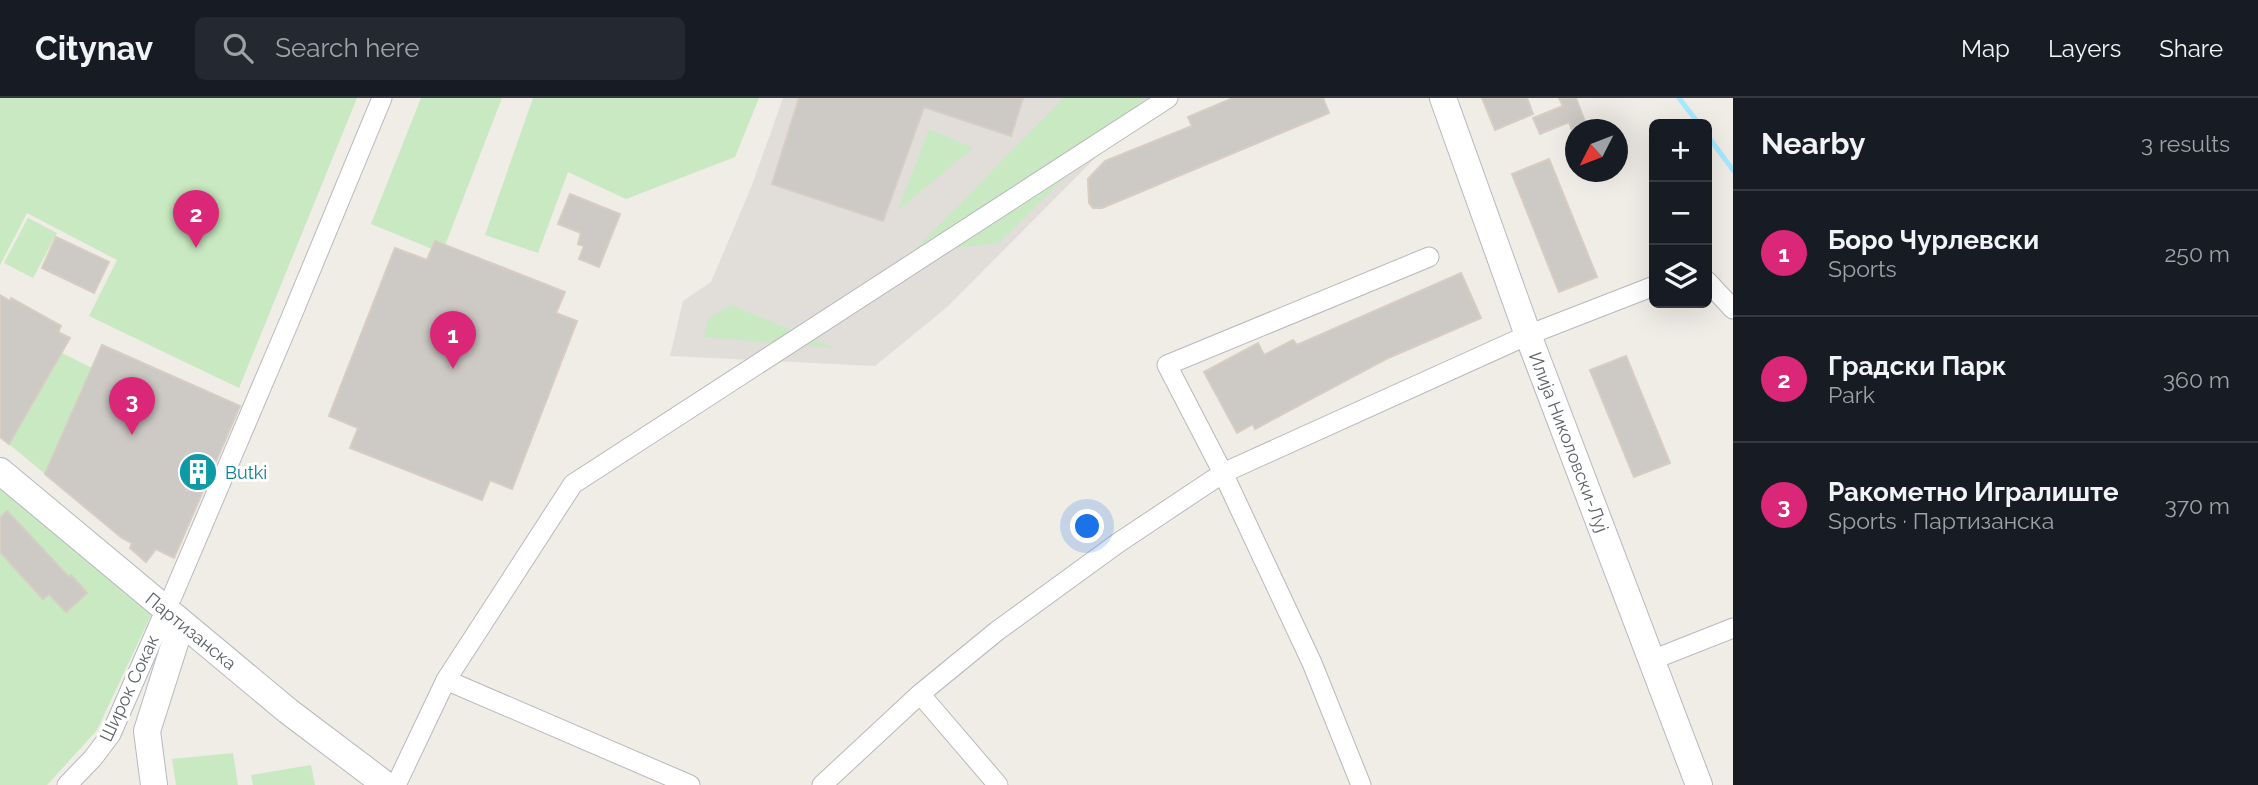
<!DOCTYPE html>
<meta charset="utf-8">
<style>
body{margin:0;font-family:Raleway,sans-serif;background:#242831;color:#f1f3f6}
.controls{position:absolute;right:21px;top:21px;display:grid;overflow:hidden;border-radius:10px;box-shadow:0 7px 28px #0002}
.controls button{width:63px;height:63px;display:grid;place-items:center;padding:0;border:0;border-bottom:2px solid #363941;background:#171b24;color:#f1f3f6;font:35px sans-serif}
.compass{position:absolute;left:1565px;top:21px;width:63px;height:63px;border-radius:50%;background:#171b24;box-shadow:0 7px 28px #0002;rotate:228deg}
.you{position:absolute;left:1088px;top:429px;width:24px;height:24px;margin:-18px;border:5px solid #fff;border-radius:50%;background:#1a73e8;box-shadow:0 0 0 10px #1a73e833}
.badge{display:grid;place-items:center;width:46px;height:46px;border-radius:50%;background:#db2777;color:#fff;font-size:23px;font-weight:700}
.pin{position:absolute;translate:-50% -58px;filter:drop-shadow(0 2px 4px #0008)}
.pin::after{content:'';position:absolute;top:37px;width:24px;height:21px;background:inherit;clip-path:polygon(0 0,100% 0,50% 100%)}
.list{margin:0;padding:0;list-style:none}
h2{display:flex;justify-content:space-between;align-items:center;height:91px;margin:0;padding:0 28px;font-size:30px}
h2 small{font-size:23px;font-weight:400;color:#9ea1a6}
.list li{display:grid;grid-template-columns:46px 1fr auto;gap:21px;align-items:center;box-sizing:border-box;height:126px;padding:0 28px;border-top:2px solid #363941}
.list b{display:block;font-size:26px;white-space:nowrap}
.list p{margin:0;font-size:23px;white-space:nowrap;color:#9ea1a6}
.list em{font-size:23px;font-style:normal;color:#9ea1a6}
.icon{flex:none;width:38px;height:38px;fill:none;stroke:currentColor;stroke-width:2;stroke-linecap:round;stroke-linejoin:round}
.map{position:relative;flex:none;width:1733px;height:687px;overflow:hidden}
header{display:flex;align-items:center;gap:42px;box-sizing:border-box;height:98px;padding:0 35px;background:#171b24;border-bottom:2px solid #363941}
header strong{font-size:33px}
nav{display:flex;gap:38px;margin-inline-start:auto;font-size:24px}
.search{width:490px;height:63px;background:#242831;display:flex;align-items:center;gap:18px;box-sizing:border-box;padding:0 24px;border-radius:10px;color:#9ea1a6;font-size:26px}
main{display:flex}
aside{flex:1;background:#171b24}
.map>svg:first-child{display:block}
</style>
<header>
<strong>Citynav</strong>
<div class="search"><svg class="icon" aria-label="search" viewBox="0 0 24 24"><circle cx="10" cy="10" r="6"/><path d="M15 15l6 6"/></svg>Search here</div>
<nav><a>Map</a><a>Layers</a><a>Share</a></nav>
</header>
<main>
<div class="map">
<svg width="1733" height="687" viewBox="0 0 1733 687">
<rect width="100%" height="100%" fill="#f0ece6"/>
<!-- industrial -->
<path fill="#e1deda" d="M783,0H1155L946,210L875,268L670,258L683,203L711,184L752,87Z"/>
<!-- green -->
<g fill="#c8e9c1">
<path d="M0,0H357L239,290L89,218L117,162L27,115L0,167Z"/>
<path d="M421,0H502L442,155L371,126Z"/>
<path d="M533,0H759L735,59L626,101L568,74L538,155L485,137Z"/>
<path d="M1063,0H1144L999,145L912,155Z"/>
<path d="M929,31L973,50L898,112Z"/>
<path d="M28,120L57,135L33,180L4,165Z"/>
<path d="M731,207L835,250L704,239L708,221Z"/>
<path d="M62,255L92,270L45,376L9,346Z"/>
<path d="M0,387L152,515L97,632L47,687H0Z"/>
<path d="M233,655L238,687H176L172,661Z"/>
<path d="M311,667L315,687H253L251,677Z"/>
</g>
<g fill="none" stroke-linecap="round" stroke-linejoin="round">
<!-- stream -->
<g stroke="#a7e9ff" stroke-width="5">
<path d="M1679,0L1699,26"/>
<path d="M1707,37L1733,72"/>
</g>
</g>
<!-- building -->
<g fill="#cdc9c5" stroke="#d6cdc3" stroke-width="2">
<path d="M799,0H1023L1011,38L924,9L883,123L772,86Z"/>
<path d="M1233,0H1323L1329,15L1102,110H1093L1089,105L1088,81L1105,63L1192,28L1188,19Z"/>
<path d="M1482,0H1527L1533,16L1495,32Z"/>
<path d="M1559,0H1576L1588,32H1572L1569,24L1540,36L1533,20L1563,8Z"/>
<path d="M1549,61L1597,179L1559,194L1512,76Z"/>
<path d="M570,96L620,116L599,169L579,161L584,148L578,146L581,135L558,126Z"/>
<path d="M56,139L109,164L94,195L42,170Z"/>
<path d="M435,143L565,194L556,215L577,223L512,391L490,382L482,402L350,350L358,330L329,318L395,150L427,162Z"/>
<path d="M1461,175L1481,220L1386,261L1255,331L1253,326L1237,335L1204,274L1258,245L1264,257L1293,242L1297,247Z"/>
<path d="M0,197L10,203L11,200L61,228L58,234L70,240L9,346L0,339Z"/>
<path d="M102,247L240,308L174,460L156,451L146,464L130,450L132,445L122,440L45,376Z"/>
<path d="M1626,258L1670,365L1634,379L1590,272Z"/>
<path d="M7,413L69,479L71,477L87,495L66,514L49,496L43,501L0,454V420Z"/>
</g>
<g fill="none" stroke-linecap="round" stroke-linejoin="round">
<!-- street casing -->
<g stroke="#b6babd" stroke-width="21">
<g id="street">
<path d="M1707,183L1733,211"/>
<path d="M172,499L290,222L382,0"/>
<path d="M1652,562L1733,530"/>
<path d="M446,582L690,687"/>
<path d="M920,596L998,687"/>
<path d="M67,687L93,660L111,636L161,522"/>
<path d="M396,687L446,582L573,386L1168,0"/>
<path d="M822,687L920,596L997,533L1118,445L1223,375L1528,237L1654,188"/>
<path d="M1361,687L1312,565L1223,375L1167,267L1429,159"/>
</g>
</g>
<!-- secondary casing -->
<g stroke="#b4babe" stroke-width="28">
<g id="secondary">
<path d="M1443,0L1528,237L1699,687"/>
<path d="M0,373L288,613L386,687"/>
<path d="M154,687L147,633L181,526"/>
</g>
</g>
<!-- street -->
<use href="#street" stroke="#fff" stroke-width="19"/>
<!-- secondary -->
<use href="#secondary" stroke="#fff" stroke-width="26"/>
</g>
<!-- icons -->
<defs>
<g id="building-disc" transform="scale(2.0125)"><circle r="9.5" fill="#0f9aa8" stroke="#fff"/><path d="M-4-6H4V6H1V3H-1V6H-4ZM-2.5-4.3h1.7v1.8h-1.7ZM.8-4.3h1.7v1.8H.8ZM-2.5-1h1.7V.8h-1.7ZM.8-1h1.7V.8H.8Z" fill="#fff"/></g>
</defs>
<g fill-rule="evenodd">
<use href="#building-disc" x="198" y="374"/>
</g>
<g text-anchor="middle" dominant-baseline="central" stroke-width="6" stroke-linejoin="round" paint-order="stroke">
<!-- street labels -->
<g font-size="18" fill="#5d6367" stroke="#fff">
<text transform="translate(1569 344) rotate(69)">Илија Николовски-Луј</text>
<text transform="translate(191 533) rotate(39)">Партизанска</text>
<text transform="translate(129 590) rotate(-65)">Широк Сокак</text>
</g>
<!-- culture labels -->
<g font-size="18" fill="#0d838f" stroke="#fff" text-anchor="start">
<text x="225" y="374">Butki</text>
</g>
</g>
</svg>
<div class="controls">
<button>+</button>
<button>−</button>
<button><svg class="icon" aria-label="layers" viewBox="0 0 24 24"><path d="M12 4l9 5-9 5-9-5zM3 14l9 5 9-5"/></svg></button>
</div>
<svg class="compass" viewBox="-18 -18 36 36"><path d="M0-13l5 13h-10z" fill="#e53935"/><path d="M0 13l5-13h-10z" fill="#9ea1a6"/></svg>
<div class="you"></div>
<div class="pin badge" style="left:453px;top:271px">1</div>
<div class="pin badge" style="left:196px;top:150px">2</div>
<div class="pin badge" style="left:132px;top:337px">3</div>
</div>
<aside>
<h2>Nearby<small>3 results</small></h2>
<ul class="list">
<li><span class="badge">1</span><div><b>Боро Чурлевски</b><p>Sports</p></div><em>250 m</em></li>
<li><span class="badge">2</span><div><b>Градски Парк</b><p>Park</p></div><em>360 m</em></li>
<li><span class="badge">3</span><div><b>Ракометно Игралиште</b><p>Sports · Партизанска</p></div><em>370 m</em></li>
</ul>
</aside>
</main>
